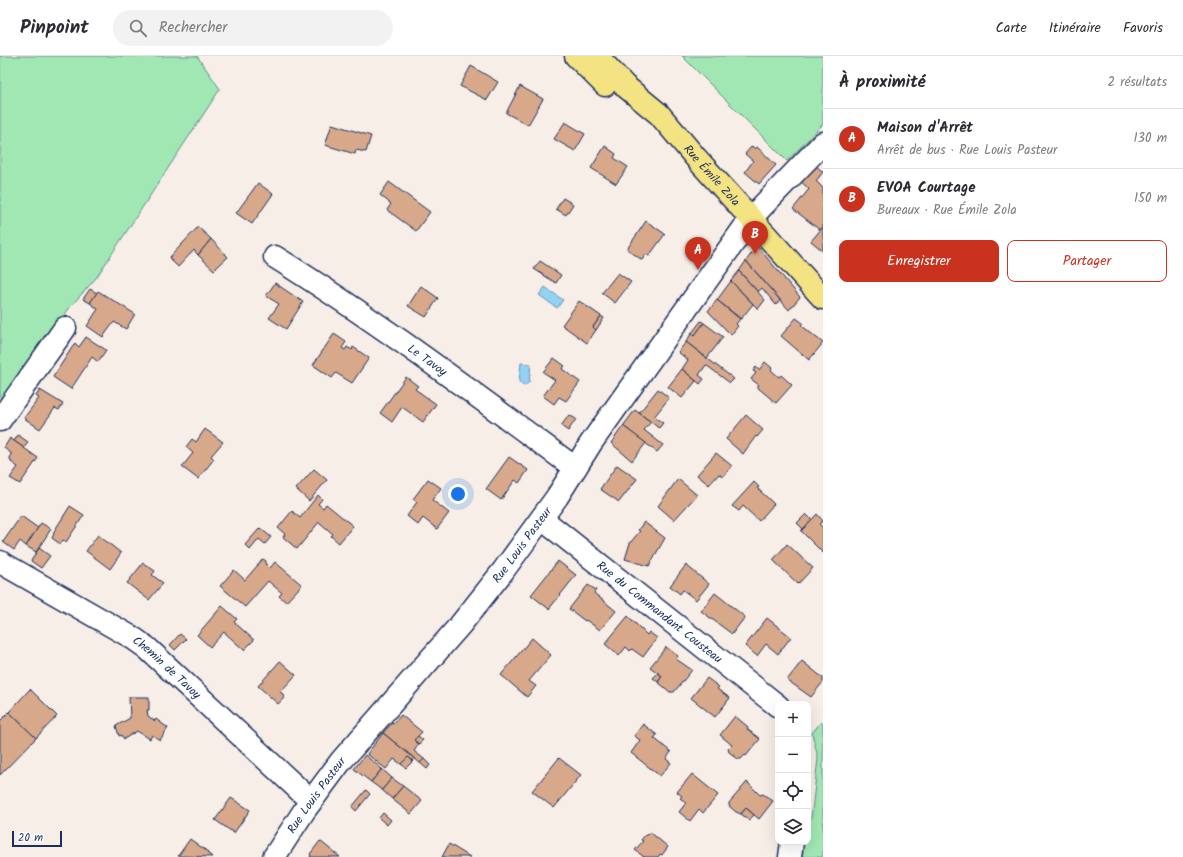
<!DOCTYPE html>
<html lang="fr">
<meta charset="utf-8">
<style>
body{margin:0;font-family:Kalam,sans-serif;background:#f2f2f3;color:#2b2b33}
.controls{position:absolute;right:12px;bottom:12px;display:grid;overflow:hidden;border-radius:8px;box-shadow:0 4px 16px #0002}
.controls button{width:36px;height:36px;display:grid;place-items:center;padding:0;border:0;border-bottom:1px solid #e1e1e2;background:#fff;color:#2b2b33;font:20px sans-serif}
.scale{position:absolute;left:12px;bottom:10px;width:50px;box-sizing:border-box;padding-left:4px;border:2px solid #1b2f5e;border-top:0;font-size:11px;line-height:14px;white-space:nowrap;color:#1b2f5e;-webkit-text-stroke:3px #fff;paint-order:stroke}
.you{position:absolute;left:458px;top:438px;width:14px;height:14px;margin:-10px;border:3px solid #fff;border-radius:50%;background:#1a73e8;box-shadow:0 0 0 6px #1a73e833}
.badge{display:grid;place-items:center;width:26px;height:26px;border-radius:50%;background:#c8321e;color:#fff;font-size:13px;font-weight:700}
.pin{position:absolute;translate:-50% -33px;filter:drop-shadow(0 1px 2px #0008)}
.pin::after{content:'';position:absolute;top:21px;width:14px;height:12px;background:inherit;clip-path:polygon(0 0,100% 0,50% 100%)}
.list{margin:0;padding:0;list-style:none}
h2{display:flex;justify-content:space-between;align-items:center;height:52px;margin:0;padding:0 16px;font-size:17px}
h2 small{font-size:13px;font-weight:400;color:#7c7c81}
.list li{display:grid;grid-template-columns:26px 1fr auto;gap:12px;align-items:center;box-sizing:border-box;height:60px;padding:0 16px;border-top:1px solid #e1e1e2}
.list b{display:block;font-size:15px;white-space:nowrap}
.list p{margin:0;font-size:13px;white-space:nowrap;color:#7c7c81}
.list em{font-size:13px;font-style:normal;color:#7c7c81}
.actions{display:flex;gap:8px;padding:12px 16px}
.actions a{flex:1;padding:9px 0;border:1px solid #c8321e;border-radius:8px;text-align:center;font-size:14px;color:#c8321e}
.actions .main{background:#c8321e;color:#fff}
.icon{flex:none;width:22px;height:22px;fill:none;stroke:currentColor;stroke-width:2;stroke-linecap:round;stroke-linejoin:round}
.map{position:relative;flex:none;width:823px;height:801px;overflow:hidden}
header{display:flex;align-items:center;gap:24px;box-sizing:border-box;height:56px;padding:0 20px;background:#fff;border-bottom:1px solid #e1e1e2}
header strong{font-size:19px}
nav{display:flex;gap:22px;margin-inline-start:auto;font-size:14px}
.search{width:280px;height:36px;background:#f2f2f3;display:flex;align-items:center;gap:10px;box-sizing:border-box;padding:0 14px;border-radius:22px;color:#7c7c81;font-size:15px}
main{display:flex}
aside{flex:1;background:#fff}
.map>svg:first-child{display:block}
</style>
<header>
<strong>Pinpoint</strong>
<div class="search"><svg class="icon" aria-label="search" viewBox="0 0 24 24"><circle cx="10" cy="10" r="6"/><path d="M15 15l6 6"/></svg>Rechercher</div>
<nav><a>Carte</a><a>Itinéraire</a><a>Favoris</a></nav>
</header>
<main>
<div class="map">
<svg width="823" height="801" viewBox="0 0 823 801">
<rect width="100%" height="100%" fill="#f7eee8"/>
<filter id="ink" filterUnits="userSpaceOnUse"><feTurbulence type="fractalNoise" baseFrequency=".025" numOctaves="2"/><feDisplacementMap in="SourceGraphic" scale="8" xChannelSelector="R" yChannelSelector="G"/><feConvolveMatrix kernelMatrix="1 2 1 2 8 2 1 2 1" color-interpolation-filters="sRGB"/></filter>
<g filter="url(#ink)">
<!-- green -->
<g fill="#a1e7b4" stroke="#5e8b89">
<path d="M0,0H197L220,33L96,222L71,250L0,349Z"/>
<path d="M682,0H823V68L787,105Z"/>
<path d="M821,666L823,668V801H798L800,786H808V763H811L818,702L812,677Z"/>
</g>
<!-- water -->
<g fill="#94d2f5" stroke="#6491b9">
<path d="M545,231L563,244L557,252L539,239Z"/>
<path d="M521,307L531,308L529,326L525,330L522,329L519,326Z"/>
</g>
<!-- building -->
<g fill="#d8a88a" stroke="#1b2f5e">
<path d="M471,10L498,26L487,44L460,30Z"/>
<path d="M520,30L543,43L528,69L506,57Z"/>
<path d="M565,66L585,78L575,95L554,83Z"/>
<path d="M332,68L371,80L366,96L356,94L355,98L325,89Z"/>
<path d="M605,90L616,98L614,102L628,111L616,128L591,112Z"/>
<path d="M752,90L755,93L757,91L776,109L759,128L745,116L753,105L745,98Z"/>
<path d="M813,107L823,116L816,125L823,132V171L820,174L793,153L809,133L798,123Z"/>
<path d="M389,126L430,156L416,175L387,154L391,148L380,139Z"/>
<path d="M258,127L273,138L252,168L236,157Z"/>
<path d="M563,142L573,148L566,159L556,153Z"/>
<path d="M646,165L665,178L649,200L646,198L642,204L627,193Z"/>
<path d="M198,171L211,183L198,199L194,194L178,211L169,202Z"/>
<path d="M823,171V195L811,185Z"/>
<path d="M211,183L228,201L214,214L198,199Z"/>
<path d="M757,190L800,241L789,254L746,205Z"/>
<path d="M540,205L561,219L556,227L534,213Z"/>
<path d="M746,205L780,244L776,249L762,232L758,236L739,215Z"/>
<path d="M739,215L765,244L758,253L731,225Z"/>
<path d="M618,217L631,226L615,247L602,237Z"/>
<path d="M731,225L753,248L741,263L717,244Z"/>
<path d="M275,227L303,246L286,273L269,262L279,248L266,240Z"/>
<path d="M421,230L438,242L426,261L408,250Z"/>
<path d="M90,233L97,237L90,247L83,243Z"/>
<path d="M98,235L135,258L126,273L114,266L103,281L87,270L98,253L90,247Z"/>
<path d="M717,244L740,263L736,268L738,270L731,279L708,255Z"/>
<path d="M579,245L601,260L593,271L596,274L587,287L562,269Z"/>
<path d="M601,260L604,262L596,274L593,271Z"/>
<path d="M796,262L803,267L801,269L823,287L809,304L781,280Z"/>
<path d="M701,265L704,267L694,280L691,278Z"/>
<path d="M704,267L723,281L707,302L686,286L691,278L694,280Z"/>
<path d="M334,278L346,286L342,292L345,294L347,291L352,294L353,291L369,302L352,327L336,317L332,322L313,309Z"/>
<path d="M86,281L106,294L98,306L92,301L71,333L53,321L75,287L79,291Z"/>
<path d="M686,286L734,323L730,327L706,309L699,319L704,323L700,328L682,313L688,304L678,296Z"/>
<path d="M554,302L565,310L562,313L580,326L566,345L559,341L554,348L543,340L555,324L543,316Z"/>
<path d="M765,306L772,312L771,314L779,321L781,319L792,329L776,347L757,331L759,329L751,323L756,317L753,315L756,311L759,314Z"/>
<path d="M682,313L696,325L682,342L668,331Z"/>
<path d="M406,321L418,330L415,333L436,348L423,366L402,351L392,366L380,357Z"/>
<path d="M658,333L669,342L654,361L663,367L659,372L639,357Z"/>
<path d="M40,334L63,348L59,354L55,352L40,373L24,362L39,342L36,340Z"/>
<path d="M635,354L651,366L644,374L663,389L657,396L623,370Z"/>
<path d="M569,359L576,363L568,375L561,370Z"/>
<path d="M746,359L763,374L757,381L756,380L743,398L726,383Z"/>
<path d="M623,370L646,387L632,405L611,387Z"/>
<path d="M205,373L223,386L211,400L214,403L198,423L182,411L193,397L186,391L192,383L196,386Z"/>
<path d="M18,379L28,386L24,392L14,385Z"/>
<path d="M10,382L38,402L20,428L10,422L18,411L11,406L10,402L11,397L4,392Z"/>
<path d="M716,397L732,410L723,421L719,418L709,429L697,419Z"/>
<path d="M509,401L528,414L519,427L515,424L501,444L486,433Z"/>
<path d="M617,409L637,423L619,446L600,433Z"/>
<path d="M314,413L327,424L309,445L296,433Z"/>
<path d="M428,423L441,432L432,444L449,457L437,473L423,462L418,469L407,460L417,446L413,443Z"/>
<path d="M678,423L697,439L674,464L658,450Z"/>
<path d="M754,426L759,431L757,432L774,448L759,465L743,450L739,455L732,450Z"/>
<path d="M318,439L322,443L318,448L323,452L326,448L353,470L339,487L331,480L333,478L319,466L297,493L283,481L285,478L278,472L292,455L300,462Z"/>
<path d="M70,450L84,459L66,486L63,484L60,488L52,482L54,478L53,477Z"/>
<path d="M806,458L812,464L803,473L797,467Z"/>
<path d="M817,458L823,465L819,468L823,472V497L801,475Z"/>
<path d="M21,460L38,472L26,490L20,485L14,494L3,486Z"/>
<path d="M644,466L665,482L649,510L625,503L630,487L640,475L638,474Z"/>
<path d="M41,467L51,473L36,496L26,490Z"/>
<path d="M260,472L271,481L265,488L259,483L250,494L245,489Z"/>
<path d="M98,479L121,497L110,513L86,495Z"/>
<path d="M787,488L813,512L798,528L773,504Z"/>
<path d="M39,492L50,500L41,512L31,505Z"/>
<path d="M263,503L266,505V508L270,512L275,506L302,529L286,546L279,540L282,537L268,525L245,551L220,530L234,514L245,524Z"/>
<path d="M558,505L576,519L549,553L531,539Z"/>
<path d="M143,507L155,515L152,519L163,527L149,544L127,527Z"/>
<path d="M686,509L709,528L696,544L683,534L680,538L670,530Z"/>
<path d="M588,529L596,534L594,537L616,555L600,574L586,564L585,565L569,553Z"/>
<path d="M715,537L745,561L732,578L701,555Z"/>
<path d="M222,550L237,563L234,566L254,584L244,594L224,576L210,591L197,579Z"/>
<path d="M628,560L647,579L649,576L657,582L643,601L632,593L630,595L626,591L619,600L605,588Z"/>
<path d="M767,562L791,581L778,598L766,588L757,600L745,590Z"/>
<path d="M180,578L186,583L175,594L170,589Z"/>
<path d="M532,582L551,599L529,625L536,630L527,641L501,619Z"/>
<path d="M666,591L678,600L676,603L692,614L674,636H670L658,626L662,620L650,611Z"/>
<path d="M280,605L296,619L280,636L283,638L284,642L278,648L258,630Z"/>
<path d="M802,605L823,622V626L811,641L787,624Z"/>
<path d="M658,617L662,620L658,626L653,622Z"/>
<path d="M707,622L719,631L717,633L730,642L715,661L691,642Z"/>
<path d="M30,633L57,660L36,682L9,656Z"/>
<path d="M129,641H149V654H147L148,660L155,665L156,663L168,672L160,684L152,679L150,683L137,675L124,683L121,679L119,680L116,670L130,662Z"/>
<path d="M9,656L36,682L0,719V665Z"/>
<path d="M401,659L422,676L414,684L419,688L414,695L424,703L420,707L383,677L392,667L393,668Z"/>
<path d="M735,660L748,671L747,673L760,683L746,700L745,699L741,703H738L729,696L728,693L732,689L720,679Z"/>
<path d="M643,668L657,679L654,682L671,696L666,703L671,707L660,720L631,697L640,684L634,680Z"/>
<path d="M383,677L415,703L413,705L408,701L401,708L394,703L386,713L367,698Z"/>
<path d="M418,680L423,684L419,688L414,684Z"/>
<path d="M365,699L382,713L371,726L354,713Z"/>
<path d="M408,701L413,705L406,712L401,708Z"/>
<path d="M559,702L581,719L554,752L532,735Z"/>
<path d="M424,703L430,709L427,713L420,707Z"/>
<path d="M382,713L392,722L382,734L371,726Z"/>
<path d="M692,718L718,739L703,757L699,753L690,765L679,756L686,747L680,742L682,740L677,736Z"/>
<path d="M392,722L403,730L392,743L382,734Z"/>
<path d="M747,726L760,739L763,738L773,745L759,763L746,752L741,758L736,756L729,750V747Z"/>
<path d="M403,730L422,745L411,758L392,743Z"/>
<path d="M366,734L370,738L356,755L352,751Z"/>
<path d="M231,742L250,754L234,777L215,764Z"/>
<path d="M746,752L754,759L749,764L741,758Z"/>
<path d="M383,757L391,764L387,769L379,762Z"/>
<path d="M650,776L668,791L662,799L660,798L658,801H644L635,794L643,785L641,784L645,779L646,780Z"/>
<path d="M190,783L208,796L207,797L213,801L178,800Z"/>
<path d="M320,785L340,801H310L311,799L310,798Z"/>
<path d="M449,788L470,801H442Z"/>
</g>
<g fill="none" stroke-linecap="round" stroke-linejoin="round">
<!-- minor casing -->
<g stroke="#1b2f5e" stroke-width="25">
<g id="minor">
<path id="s1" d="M275,201C379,266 477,340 575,412"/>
<path d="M0,364L65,272"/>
<path id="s2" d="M542,463L778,650"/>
<path id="s3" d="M0,506L133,582L147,592L311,745"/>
<path id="s4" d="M274,801L304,755L341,705L461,568L503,515L557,441L591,387L751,162L823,87"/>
<path d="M790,801L792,786"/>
</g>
</g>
<!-- major casing -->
<g stroke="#1b2f5e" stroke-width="25">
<g id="major">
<path d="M576,0L605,29"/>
<path id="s5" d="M597,0L625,30L659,58L696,102L823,242"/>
</g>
</g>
<!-- minor -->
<use href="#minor" stroke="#fff" stroke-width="22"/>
<!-- major -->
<use href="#major" stroke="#f4e382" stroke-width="22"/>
</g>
</g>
<g text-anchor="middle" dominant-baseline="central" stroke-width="3.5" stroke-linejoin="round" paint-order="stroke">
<!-- street labels -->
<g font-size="12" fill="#1b2f5e" stroke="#fff">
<text stroke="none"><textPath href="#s5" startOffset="166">Rue Émile Zola</textPath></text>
<text stroke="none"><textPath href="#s1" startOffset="184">Le Tavoy</textPath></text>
<text stroke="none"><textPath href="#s4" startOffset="399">Rue Louis Pasteur</textPath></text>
<text stroke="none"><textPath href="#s2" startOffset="150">Rue du Commandant Cousteau</textPath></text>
<text stroke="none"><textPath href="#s3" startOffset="198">Chemin de Tavoy</textPath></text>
<text stroke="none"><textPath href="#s4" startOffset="75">Rue Louis Pasteur</textPath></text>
</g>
</g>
</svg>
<div class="controls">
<button>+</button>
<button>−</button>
<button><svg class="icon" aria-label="locate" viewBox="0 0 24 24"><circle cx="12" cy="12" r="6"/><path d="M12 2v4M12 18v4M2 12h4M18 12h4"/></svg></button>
<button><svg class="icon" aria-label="layers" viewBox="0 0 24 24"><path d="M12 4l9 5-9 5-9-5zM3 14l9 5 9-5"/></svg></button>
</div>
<div class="scale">20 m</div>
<div class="you"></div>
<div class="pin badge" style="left:698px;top:214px">A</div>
<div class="pin badge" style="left:755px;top:198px">B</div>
</div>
<aside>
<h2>À proximité<small>2 résultats</small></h2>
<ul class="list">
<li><span class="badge">A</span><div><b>Maison d'Arrêt</b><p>Arrêt de bus · Rue Louis Pasteur</p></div><em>130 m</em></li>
<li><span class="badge">B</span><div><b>EVOA Courtage</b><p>Bureaux · Rue Émile Zola</p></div><em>150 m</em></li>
</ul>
<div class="actions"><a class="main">Enregistrer</a><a>Partager</a></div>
</aside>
</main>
